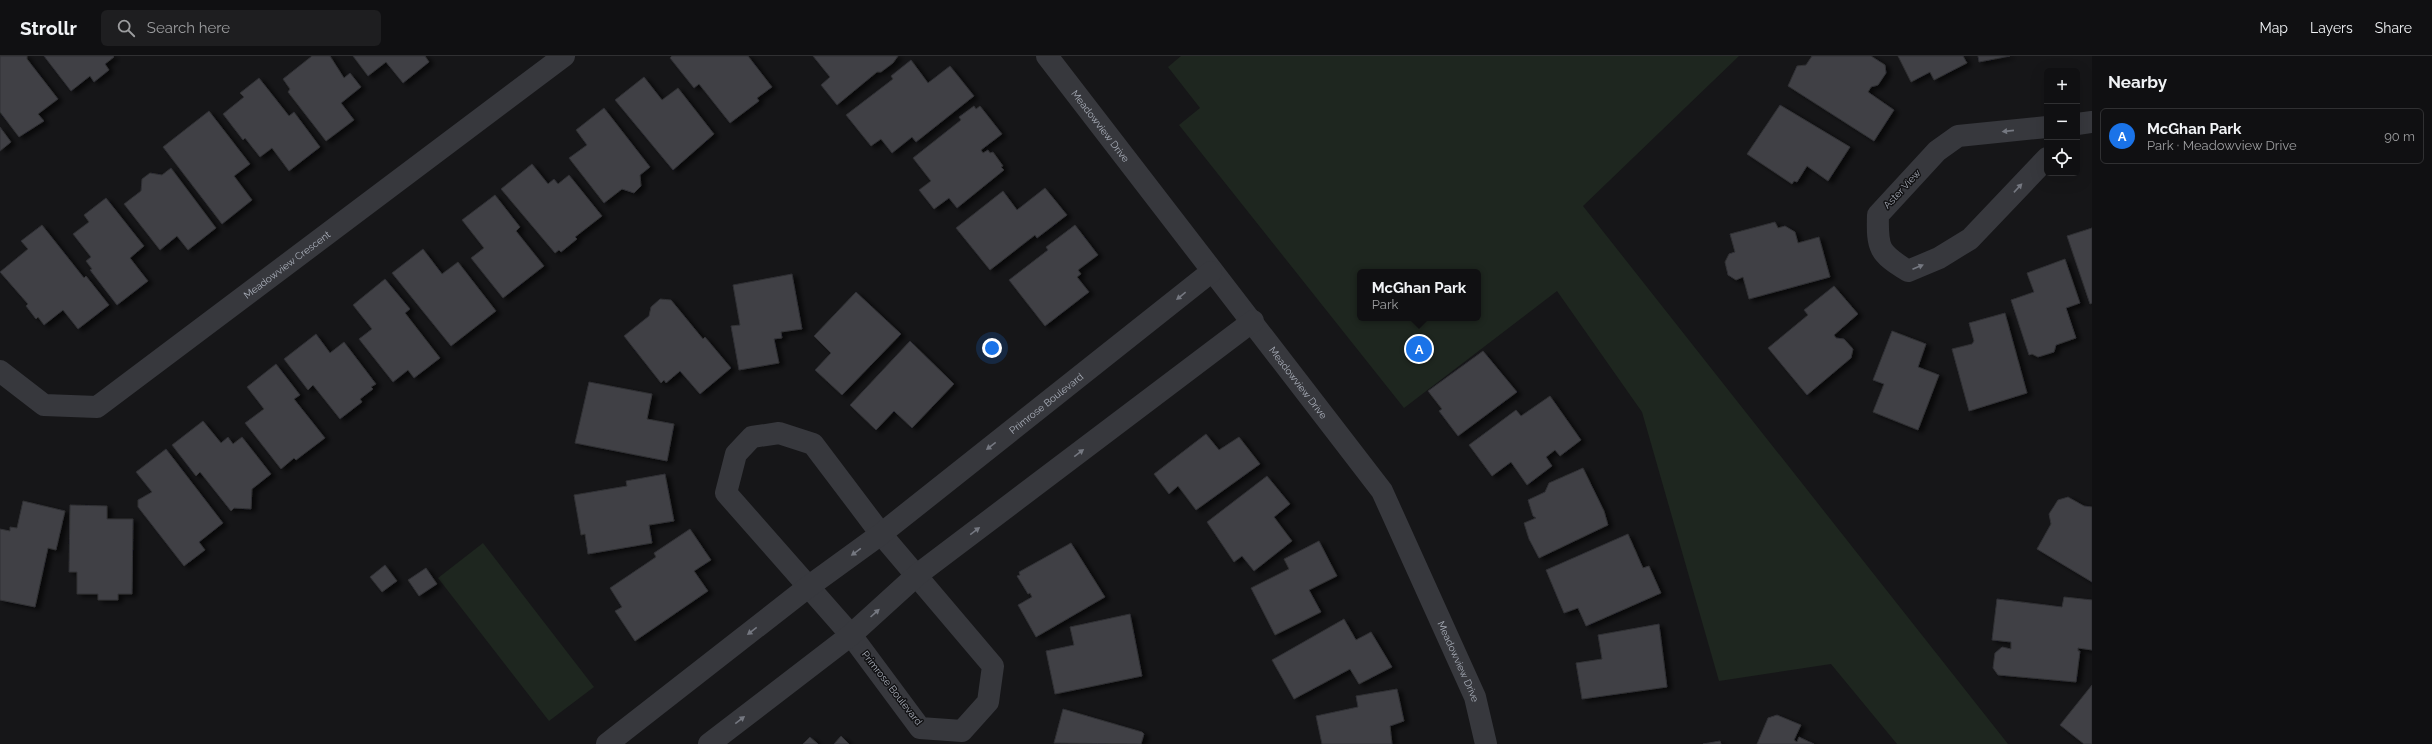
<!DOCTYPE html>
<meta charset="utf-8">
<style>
body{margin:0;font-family:Raleway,sans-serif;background:#1e1e20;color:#f1f3f6}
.controls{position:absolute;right:12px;top:12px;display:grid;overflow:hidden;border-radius:6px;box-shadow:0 4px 16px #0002}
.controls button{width:36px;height:36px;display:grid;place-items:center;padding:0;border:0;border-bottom:1px solid #303032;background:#101012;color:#f1f3f6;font:20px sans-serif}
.you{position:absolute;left:992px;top:292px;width:14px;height:14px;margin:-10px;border:3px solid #fff;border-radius:50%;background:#1a73e8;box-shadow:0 0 0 6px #1a73e833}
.badge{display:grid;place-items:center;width:26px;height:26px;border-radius:50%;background:#1a73e8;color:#fff;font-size:13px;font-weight:700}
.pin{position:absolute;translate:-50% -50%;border:2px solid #fff;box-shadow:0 1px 4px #0006}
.popup{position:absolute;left:1357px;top:213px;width:124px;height:52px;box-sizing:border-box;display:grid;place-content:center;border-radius:6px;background:#101012;filter:drop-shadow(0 1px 3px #0005);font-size:13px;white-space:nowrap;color:#9c9d9f}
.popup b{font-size:15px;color:#f1f3f6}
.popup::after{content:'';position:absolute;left:50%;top:100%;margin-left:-8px;border:8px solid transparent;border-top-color:#101012}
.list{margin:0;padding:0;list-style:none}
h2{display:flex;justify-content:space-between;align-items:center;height:52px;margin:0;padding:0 16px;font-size:17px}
h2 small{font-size:13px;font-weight:400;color:#9c9d9f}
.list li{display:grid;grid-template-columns:26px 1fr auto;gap:12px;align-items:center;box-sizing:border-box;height:56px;margin:0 8px 8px;padding:0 8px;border:1px solid #303032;border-radius:6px}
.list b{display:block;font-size:15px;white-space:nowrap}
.list p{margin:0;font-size:13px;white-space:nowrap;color:#9c9d9f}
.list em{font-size:13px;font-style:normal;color:#9c9d9f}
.icon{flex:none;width:22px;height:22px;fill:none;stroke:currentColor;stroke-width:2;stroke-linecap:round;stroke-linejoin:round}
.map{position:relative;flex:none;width:2092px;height:688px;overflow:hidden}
header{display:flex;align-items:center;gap:24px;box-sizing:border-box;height:56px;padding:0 20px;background:#101012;border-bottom:1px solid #303032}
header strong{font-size:19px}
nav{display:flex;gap:22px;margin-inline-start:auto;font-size:14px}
.search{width:280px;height:36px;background:#1e1e20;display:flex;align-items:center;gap:10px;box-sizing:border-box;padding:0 14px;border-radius:6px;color:#9c9d9f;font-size:15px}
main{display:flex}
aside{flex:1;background:#101012}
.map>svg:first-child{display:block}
</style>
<header>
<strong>Strollr</strong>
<div class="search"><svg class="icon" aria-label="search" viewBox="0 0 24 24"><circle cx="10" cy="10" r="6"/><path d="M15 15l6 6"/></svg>Search here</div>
<nav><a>Map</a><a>Layers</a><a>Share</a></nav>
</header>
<main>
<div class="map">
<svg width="2092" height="688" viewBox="0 0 2092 688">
<defs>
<filter id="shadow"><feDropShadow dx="4.5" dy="2.5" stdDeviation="2" flood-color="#0009"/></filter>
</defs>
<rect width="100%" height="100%" fill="#161618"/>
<!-- green -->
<g fill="#1e261f" fill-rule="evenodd">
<path d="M1181,0H1739L1583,150L2008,688H1897L1831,608L1719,625L1642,356L1557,235L1404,352L1179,69L1200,52L1168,11ZM1360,216H1478V262H1360Z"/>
<path d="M483,487L594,631L549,665L438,522Z"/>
</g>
<!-- building -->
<g fill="#404145" stroke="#303034" filter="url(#shadow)">
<path d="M0,0H27V3L58,43L38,58L44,65L19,81L0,56Z"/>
<path d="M44,0H113L114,1L105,8L109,14L94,26L90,20L71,35Z"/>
<path d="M312,0H330L344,22L350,17L361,31L341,47L354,64L326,85L288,36L290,33L283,23Z"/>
<path d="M353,0H425L429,6L403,27L386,6L368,20Z"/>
<path d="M672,0H748L772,31L757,42L759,45L730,67L699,28L694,32L670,2Z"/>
<path d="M813,0H898L893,7L881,16H877L837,49L821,29L830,21Z"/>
<path d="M1812,0H1871L1885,9L1886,17L1878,29L1871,31L1868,36L1894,54L1874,85L1788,30L1797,10L1806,9Z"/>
<path d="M1898,0H1963L1967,7L1934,24L1930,16L1911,26Z"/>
<path d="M1978,0H2010L1979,6Z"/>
<path d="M911,4L928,27L950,10L974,40L916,86L912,81L892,97L881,83L871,90L846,59L893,23L891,20Z"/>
<path d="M644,21L662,44L678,32L714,78L673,114L615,44Z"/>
<path d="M259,22L289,60L294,56L320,91L289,115L272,92L260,101L245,82L243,84L223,58L244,41L240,37Z"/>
<path d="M1780,49L1850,91L1828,125L1807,110L1797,126L1794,125L1792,128L1747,98Z"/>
<path d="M974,50L976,53L980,50L1002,78L981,94L983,97L988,94L990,97L993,96L1003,110L1001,111L1004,114L957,152L949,142L934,153L919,134L931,125L913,102L961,64L959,61Z"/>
<path d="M604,52L650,111L640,119L641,130L634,137L622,133L604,147L569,102L587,89L576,74Z"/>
<path d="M209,55L250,108L234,120L252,144L222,168L163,91Z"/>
<path d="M0,71L11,86L0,95Z"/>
<path d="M532,108L548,128L554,123L558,128L569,119L602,160L575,181L577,183L561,196L559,194L555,197L501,133Z"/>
<path d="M171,112L216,172L188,194L177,180L160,194L124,148L141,135L142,123L150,117L162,119Z"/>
<path d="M1045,132L1067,159L1037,182L1035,179L990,214L956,172L1003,135L1017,154Z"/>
<path d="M495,139L520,171L516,175L544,210L503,242L471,202L484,192L462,164Z"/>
<path d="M106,142L144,190L130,202L148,225L117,249L90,214L92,213L86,205L91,201L73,178L89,166L84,159Z"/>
<path d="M1775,166L1778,172L1785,170L1795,176L1798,187L1819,181L1830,221L1749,243L1743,221L1736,224L1728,219L1725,206L1729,198L1735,196L1730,178Z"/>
<path d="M42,169L84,222L86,220L109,249L78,273L63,254L44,269L38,261L36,263L26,250L28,248L0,216L28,193L21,185Z"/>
<path d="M1075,169L1098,199L1078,214L1081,218L1077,221L1089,236L1045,270L1009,224L1048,194L1046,191Z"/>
<path d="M2092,172V247L2090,248L2067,180Z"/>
<path d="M423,193L442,218L458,206L496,255L451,290L392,217Z"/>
<path d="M2065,203L2080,247L2066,252L2076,282L2056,289L2054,296L2038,301L2032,298L2029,299L2011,244L2034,236L2027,217Z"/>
<path d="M792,218L802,273L781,276L782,282L774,283L779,307L739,314L731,270L740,269L733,229Z"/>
<path d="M385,223L410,253L405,257L440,302L414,322L408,314L393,326L359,283L372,273L353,249Z"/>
<path d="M1834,230L1858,258L1834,279L1836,282L1844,283L1853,293L1851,302L1807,339L1768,292L1808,259L1804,254Z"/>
<path d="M856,236L901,278L842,339L815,314L831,297L814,280Z"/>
<path d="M660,243L671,244L703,283L705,281L731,312L700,338L680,315L666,327L664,324L661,327L624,280L649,260L651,251Z"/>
<path d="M2005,257L2027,337L1969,355L1952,293L1972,288L1974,285L1969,267Z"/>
<path d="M1892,275L1926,288L1918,311L1939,319L1918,374L1873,356L1884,328L1873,324Z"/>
<path d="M316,278L330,297L344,286L376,328L371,331L373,333L360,343L362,346L340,363L313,329L308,334L284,303Z"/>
<path d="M910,285L954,328L912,372L894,355L876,374L850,349Z"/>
<path d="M1483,295L1517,336L1458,380L1439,355L1442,353L1428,335Z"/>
<path d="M276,308L300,339L294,343L325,382L296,404L294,402L281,413L245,367L264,353L247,331Z"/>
<path d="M589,326L652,338L647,363L674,368L667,405L575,387Z"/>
<path d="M1550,340L1581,384L1560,400L1555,394L1546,401L1552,410L1527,429L1511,406L1492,420L1469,389L1516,354L1521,360Z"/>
<path d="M203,365L221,387L228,381L233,388L242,381L271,418L252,433L251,453L234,452L231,455L200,416L196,420L172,389Z"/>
<path d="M1206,378L1219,394L1239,381L1260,408L1196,454L1178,430L1169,438L1154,418Z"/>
<path d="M166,393L223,467L199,486L205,494L184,510L138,451V444L152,436L136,416Z"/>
<path d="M1583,412L1604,455L1608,469L1539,502L1529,483L1524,467L1536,462L1533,460L1528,444L1545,436L1549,427Z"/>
<path d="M665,418L674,465L649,469L652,487L588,498L585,478L581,479L574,439L627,430L626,425Z"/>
<path d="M1267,420L1290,448L1274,461L1292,485L1254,515L1242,500L1234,506L1207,466Z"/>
<path d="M2068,441L2084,450L2092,451V526L2037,493L2051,468L2049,458L2058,444Z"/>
<path d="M23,445L65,455L56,494L48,492L35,551L0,544V473L10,475V471L17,472Z"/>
<path d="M70,449L107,450V463H133L132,538H118V544H98V538H77V516H69Z"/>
<path d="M690,473L711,504L694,515L708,535L635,585L615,555L622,551L610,532L656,501L654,497Z"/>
<path d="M1628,478L1643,512L1649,510L1661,537L1586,570L1578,552L1564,557L1546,514Z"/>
<path d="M1319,485L1337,520L1309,534L1321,556L1275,579L1251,532L1289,513L1284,503Z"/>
<path d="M1071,487L1105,541L1036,581L1018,549L1032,541L1030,537L1028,538L1017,520L1020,519L1019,516Z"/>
<path d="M385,509L397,525L382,536L370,521Z"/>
<path d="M426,512L437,528L419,540L408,524Z"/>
<path d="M2064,541L2092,544V594L2078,592V595H2080L2076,626L1998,619L1993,612L1995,597L2002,591L2011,593V586L1992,584L1997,543L2062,551Z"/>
<path d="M1130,558L1142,620L1055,638L1046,595L1074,589L1070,571Z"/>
<path d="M1344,563L1356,584L1371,576L1392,611L1359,628L1350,613L1294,643L1272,604Z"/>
<path d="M1659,568L1667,631L1582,643L1576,607L1602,603L1598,579Z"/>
<path d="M2092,629V688H2084L2060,669Z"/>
<path d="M1397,633L1404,665L1390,670L1392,688H1322L1316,660L1358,651L1356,640Z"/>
<path d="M1063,653L1142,676L1144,678L1141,688L1054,687Z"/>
<path d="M1777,659L1801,669L1794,684L1797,686L1799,681L1814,688H1757L1768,662Z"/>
<path d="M841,680L849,688H834Z"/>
<path d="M810,681L818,688H803Z"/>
<path d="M1720,685L1721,688H1703Z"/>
</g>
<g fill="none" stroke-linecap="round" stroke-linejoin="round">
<!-- minor -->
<g stroke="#37383d" stroke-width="22">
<path id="s1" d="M1047,0L1382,435L1475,641L1486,688"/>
<path d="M2077,68L2092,66"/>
<path d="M2047,71L1958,80L1937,95L1878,159C1877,193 1879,197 1908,215L1939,202L1970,183L2047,102"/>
<path id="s2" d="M0,315L44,349L97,351L564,0"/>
<path d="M779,377L813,388L881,478L993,610L988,646L962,675L920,672L851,579L726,437L736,398L752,381Z"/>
<path id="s3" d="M607,688L808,531L881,478L1211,216"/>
<path d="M709,688L851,579L917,519L1253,265"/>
</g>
</g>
<!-- one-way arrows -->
<defs><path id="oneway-solid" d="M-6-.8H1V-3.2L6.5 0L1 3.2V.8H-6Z"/></defs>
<g fill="#757881">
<use href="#oneway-solid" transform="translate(2008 75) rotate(174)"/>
<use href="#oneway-solid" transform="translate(2018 132) rotate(-47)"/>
<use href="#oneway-solid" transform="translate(1918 211) rotate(-23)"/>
<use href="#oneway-solid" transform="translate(1181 240) rotate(141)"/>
<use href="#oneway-solid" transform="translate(991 390) rotate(142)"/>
<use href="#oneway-solid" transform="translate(1079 397) rotate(-37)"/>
<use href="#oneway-solid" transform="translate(975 475) rotate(-37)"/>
<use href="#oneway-solid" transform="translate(856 496) rotate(144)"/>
<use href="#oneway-solid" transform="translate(875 557) rotate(-42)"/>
<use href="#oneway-solid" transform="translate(752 575) rotate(142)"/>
<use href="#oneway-solid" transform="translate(740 664) rotate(-38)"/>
</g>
<g text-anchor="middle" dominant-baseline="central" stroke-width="3" stroke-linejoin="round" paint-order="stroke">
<!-- street labels -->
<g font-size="10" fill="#a8adb8" stroke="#111113">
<text stroke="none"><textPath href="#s1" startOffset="88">Meadowview Drive</textPath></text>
<text transform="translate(1902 133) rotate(-47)">Aster View</text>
<text stroke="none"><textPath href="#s2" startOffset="346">Meadowview Crescent</textPath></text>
<text stroke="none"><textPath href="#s1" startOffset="412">Meadowview Drive</textPath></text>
<text stroke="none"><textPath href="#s3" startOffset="556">Primrose Boulevard</textPath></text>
<text stroke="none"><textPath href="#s1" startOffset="736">Meadowview Drive</textPath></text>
<text transform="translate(892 632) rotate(52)">Primrose Boulevard</text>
</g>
</g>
</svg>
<div class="controls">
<button>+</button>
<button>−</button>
<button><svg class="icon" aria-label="locate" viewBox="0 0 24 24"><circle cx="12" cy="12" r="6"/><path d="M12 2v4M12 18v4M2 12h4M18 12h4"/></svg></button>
</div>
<div class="you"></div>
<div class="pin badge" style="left:1419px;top:293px">A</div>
<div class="popup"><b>McGhan Park</b>Park</div>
</div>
<aside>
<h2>Nearby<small></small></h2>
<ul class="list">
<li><span class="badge">A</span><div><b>McGhan Park</b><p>Park · Meadowview Drive</p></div><em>90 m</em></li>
</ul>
</aside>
</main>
